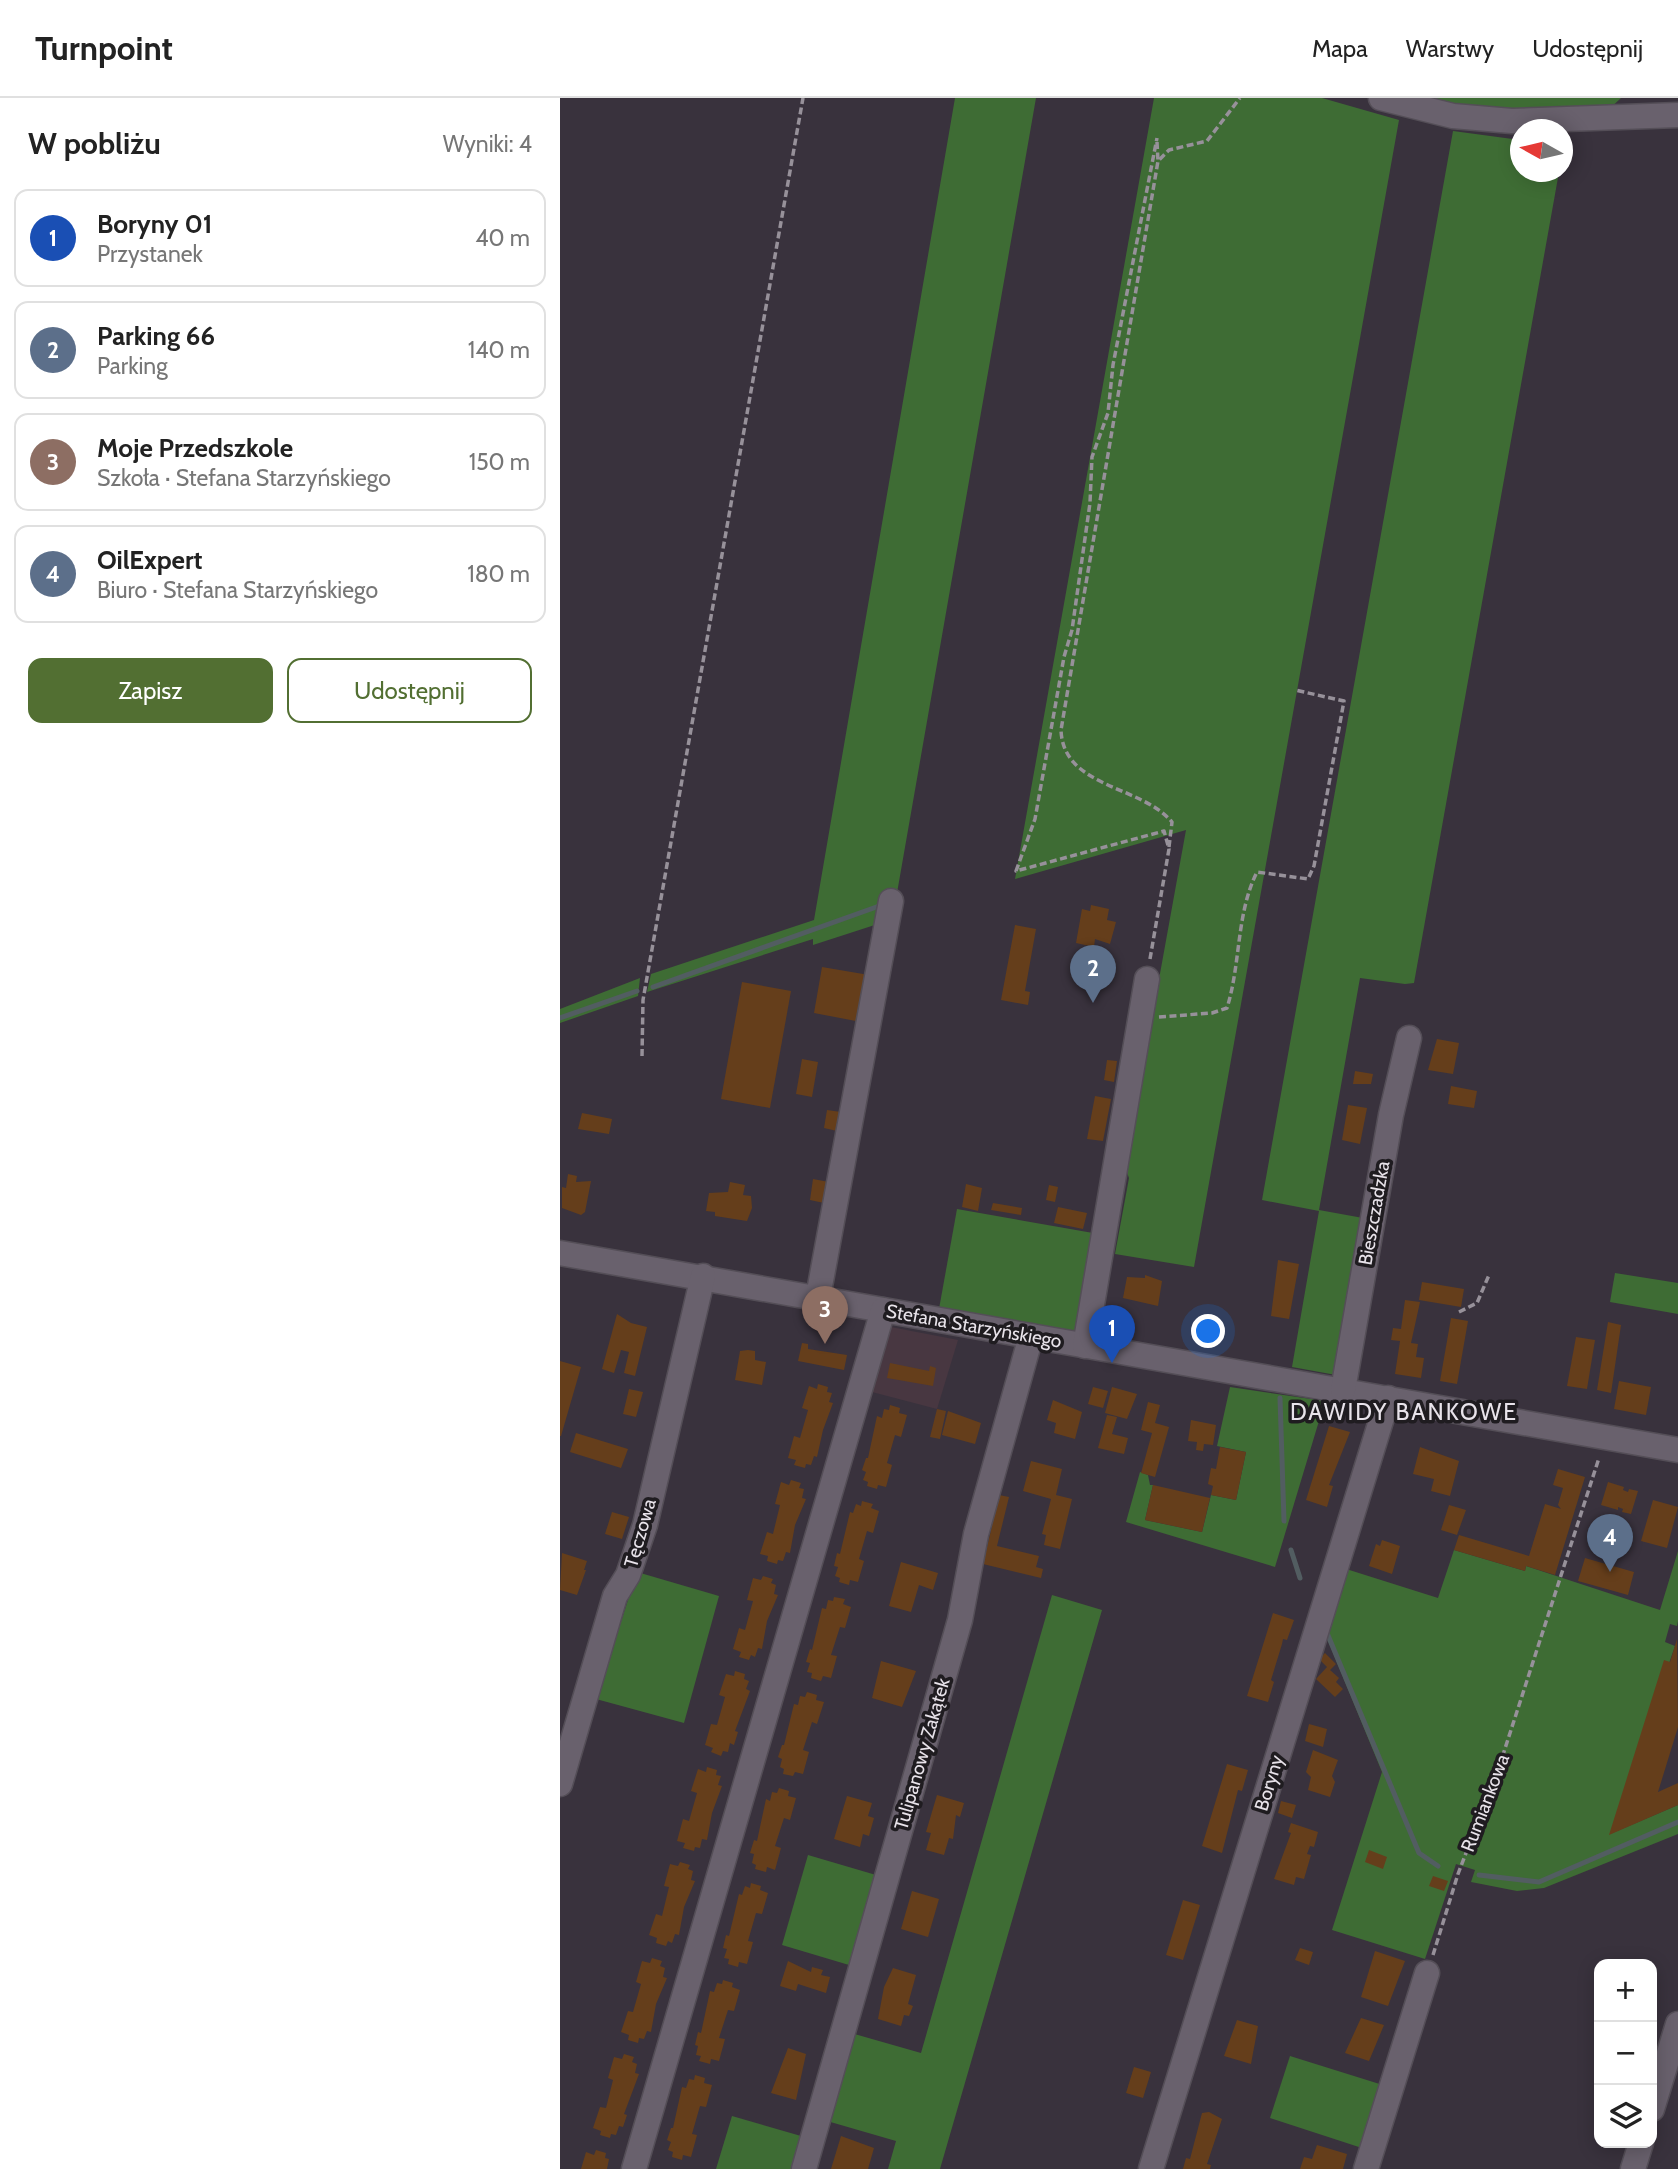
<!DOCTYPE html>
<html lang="pl">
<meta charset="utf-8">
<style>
body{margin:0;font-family:Cabin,sans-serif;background:#f6f6f6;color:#222}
.controls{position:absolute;right:21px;bottom:21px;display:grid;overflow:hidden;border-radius:14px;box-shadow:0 4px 18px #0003}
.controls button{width:63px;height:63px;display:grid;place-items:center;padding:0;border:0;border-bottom:2px solid #e0e0e0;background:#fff;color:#222;font:35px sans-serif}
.compass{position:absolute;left:950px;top:21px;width:63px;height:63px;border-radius:50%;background:#fff;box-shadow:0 4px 18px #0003;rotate:278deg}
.you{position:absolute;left:649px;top:1234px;width:24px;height:24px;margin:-18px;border:5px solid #fff;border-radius:50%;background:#1a73e8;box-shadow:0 0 0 10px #1a73e833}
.badge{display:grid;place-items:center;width:46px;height:46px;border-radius:50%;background:#526f32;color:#fff;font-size:23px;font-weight:700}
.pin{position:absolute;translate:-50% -58px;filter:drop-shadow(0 2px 4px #0008)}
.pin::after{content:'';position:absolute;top:37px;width:24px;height:21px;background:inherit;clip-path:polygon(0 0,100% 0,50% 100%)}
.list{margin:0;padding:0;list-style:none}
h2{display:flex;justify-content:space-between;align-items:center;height:91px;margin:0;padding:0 28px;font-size:30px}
h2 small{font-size:23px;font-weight:400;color:#767676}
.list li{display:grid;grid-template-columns:46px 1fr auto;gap:21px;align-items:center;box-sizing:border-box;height:98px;margin:0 14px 14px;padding:0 14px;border:2px solid #e0e0e0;border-radius:14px}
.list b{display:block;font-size:26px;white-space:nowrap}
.list p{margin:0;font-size:23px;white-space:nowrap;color:#767676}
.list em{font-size:23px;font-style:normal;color:#767676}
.actions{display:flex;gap:14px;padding:21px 28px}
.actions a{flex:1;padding:16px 0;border:2px solid #526f32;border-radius:14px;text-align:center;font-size:24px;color:#526f32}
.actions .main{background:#526f32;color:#fff}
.icon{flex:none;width:38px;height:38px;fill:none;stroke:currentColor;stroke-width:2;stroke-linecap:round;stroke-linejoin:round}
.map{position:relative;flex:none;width:1118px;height:2071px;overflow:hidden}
header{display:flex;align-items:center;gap:42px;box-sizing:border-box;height:98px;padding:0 35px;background:#fff;border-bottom:2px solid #e0e0e0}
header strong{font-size:33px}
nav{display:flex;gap:38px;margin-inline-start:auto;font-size:24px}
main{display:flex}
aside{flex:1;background:#fff}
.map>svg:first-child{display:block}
</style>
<header>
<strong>Turnpoint</strong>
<nav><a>Mapa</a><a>Warstwy</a><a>Udostępnij</a></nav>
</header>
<main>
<aside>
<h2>W pobliżu<small>Wyniki: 4</small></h2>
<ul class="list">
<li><span class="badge" style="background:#1a4fb4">1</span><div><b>Boryny 01</b><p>Przystanek</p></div><em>40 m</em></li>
<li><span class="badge" style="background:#5c6f8a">2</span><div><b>Parking 66</b><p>Parking</p></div><em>140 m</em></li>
<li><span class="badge" style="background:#8d6e63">3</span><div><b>Moje Przedszkole</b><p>Szkoła · Stefana Starzyńskiego</p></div><em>150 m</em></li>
<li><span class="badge" style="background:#5c6f8a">4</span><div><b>OilExpert</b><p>Biuro · Stefana Starzyńskiego</p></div><em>180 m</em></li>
</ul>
<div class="actions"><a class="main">Zapisz</a><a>Udostępnij</a></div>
</aside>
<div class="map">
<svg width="1118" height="2071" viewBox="0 0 1118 2071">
<rect width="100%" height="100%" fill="#39323d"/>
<!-- commercial -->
<path fill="#483741" d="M331,1229L398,1242L377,1311L312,1294Z"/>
<!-- green -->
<g fill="#3e6c34">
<path d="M395,0H476L337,795L324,824L253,847V841L87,894L91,876L254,822Z"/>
<path d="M594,0H762L839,22L634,1169L555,1156L569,1080L565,1069L626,732L455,781Z"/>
<path d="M858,0H1061L1047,13L931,14Z"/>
<path d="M893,33L960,42V74H999L854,885L845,886L800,880L759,1112L803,1120L776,1277L732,1269L759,1113L702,1102Z"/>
<path d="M80,880L78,898L0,925V911Z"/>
<path d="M397,1111L533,1135L515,1236L379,1211Z"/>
<path d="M1055,1175L1118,1185V1216L1050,1204Z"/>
<path d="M670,1289L765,1303L715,1469L566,1424L580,1374L588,1377L590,1387H593L585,1422L642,1434L651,1397L676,1402L686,1354L657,1348Z"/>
<path d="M894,1452L965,1473L966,1468L1100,1512L1118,1453V1523L1117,1528L1110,1526L1105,1544L1115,1548L1050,1736L1118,1707V1736L984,1790L957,1793L911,1784L915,1772L896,1766L865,1861L772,1832L822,1674L764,1533L783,1470L878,1500Z"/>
<path d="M77,1474L159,1498L124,1625L36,1601Z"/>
<path d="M492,1497L542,1512L380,2071H328L336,2043L267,2023L291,1935L361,1955Z"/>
<path d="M248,1757L316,1777L289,1867L222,1847Z"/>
<path d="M730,1958L826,1988L805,2051L710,2020Z"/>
<path d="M172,2018L241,2038L231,2071H156Z"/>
</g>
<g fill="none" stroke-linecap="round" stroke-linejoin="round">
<!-- stream -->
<g stroke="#525d61" stroke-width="5">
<path d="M93,889L322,807"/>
<path d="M0,920L77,893"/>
<path d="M720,1300L724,1423"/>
<path d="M731,1452L740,1480"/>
<path d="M767,1535L859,1755L878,1768"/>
<path d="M919,1777L979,1784L1118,1724"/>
</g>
</g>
<!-- building -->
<g fill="#653e1b">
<path d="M531,807L549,811L547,822L556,824L550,846L535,841L534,849L516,845L522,811L530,813Z"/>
<path d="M455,827L476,831L465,893L470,894L468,907L441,902Z"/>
<path d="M262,869L309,877L301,924L254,915Z"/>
<path d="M182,884L231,893L210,1010L161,1001Z"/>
<path d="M877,941L899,945L893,976L868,972Z"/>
<path d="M242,961L258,964L252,999L236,996Z"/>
<path d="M547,962L557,963L554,984L544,982Z"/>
<path d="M795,973L813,976L811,986H793Z"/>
<path d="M891,988L917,993L914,1010L888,1006Z"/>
<path d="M535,998L551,1001L543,1043L527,1041Z"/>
<path d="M788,1007L807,1010L800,1046L782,1042Z"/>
<path d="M267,1012L281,1014L277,1033L264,1030Z"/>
<path d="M22,1015L52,1021L49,1036L18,1031Z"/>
<path d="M8,1076L17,1078L16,1084L31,1083L25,1114L21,1117L2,1110V1089L6,1090Z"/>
<path d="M253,1081L269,1084L264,1105L250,1102Z"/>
<path d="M170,1084L185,1087L183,1097L191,1098L192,1110L187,1123L155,1118V1114L146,1113L149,1095L168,1094Z"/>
<path d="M406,1086L422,1090L418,1113L402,1109Z"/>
<path d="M489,1087L498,1089L495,1104L486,1102Z"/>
<path d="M433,1105L462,1110L461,1117L431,1112Z"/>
<path d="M498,1109L527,1115L523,1131L494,1125Z"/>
<path d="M718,1162L739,1166L729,1221L711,1218Z"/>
<path d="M585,1177L602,1183L598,1208L563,1200L567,1179L585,1180Z"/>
<path d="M862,1184L904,1191L901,1209L859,1202Z"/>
<path d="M845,1202L860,1204L851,1245L858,1246L856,1259L864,1260L861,1280L835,1276L840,1243L831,1242L833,1230L841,1231Z"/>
<path d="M57,1216L71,1225L87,1229L75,1278L64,1275L69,1254L61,1252L54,1275L42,1271Z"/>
<path d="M891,1220L908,1223L897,1286L880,1283Z"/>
<path d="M1048,1224L1061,1227L1051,1295L1037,1292Z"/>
<path d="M1016,1239L1035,1242L1027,1291L1007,1288Z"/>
<path d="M242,1245L248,1246V1251L287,1257L284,1272L238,1263Z"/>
<path d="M188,1252L195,1253V1262L206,1264L202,1287L175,1282L180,1253Z"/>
<path d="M0,1263L21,1269L1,1338H0Z"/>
<path d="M330,1265L369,1273L370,1268L376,1270L373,1288L327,1280Z"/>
<path d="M1059,1283L1091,1289L1086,1317L1054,1311Z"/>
<path d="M258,1286L268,1289L267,1294L272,1295L269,1304L273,1305L263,1332L257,1359L254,1358L251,1367L246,1366L245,1370L234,1367L236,1362L228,1360L234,1338L240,1340L248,1312L242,1310L249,1288L257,1291Z"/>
<path d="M533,1289L548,1293L543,1310L528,1306Z"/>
<path d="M552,1289L577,1296L567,1321L545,1315Z"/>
<path d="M69,1291L83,1294L76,1319L63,1316Z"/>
<path d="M493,1302L522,1314L515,1341L494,1335L496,1325L487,1322Z"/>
<path d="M588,1304L600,1307L595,1325L609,1329L595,1379L581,1375L592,1335L581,1332Z"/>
<path d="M330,1307L340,1310L339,1315L347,1317L341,1339L335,1337L327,1365L332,1367L326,1389L318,1387L317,1391L307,1388L308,1384L303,1382L306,1374L302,1372L306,1360H308L317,1318L322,1320L324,1311L329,1312Z"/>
<path d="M377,1311L386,1313L380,1341L370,1339Z"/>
<path d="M388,1313L421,1325L415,1346L382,1337Z"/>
<path d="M547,1317L557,1319L552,1336L568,1340L564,1356L538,1350Z"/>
<path d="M631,1322L656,1327L653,1347L644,1346L643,1353L636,1352L637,1344L628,1343Z"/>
<path d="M769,1328L790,1334L769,1387L773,1388L767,1409L746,1402Z"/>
<path d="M16,1335L68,1351L61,1370L10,1354Z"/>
<path d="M660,1349L686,1354L676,1402L651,1397L653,1388L648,1386L651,1370L656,1371Z"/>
<path d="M860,1349L899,1363L890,1398L871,1393L874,1381L853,1376Z"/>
<path d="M471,1363L502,1371L496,1397L512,1401L500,1451L484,1447L486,1437L482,1436L491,1401L463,1393Z"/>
<path d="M998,1371L1025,1379L995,1477L966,1468L965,1473L894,1452L899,1437L969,1458L985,1406L1001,1411L998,1407L1003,1390L993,1387Z"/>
<path d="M231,1382L241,1385L239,1390L244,1391L242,1400L246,1401L235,1427L230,1455L226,1454L223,1463L218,1462L217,1466L207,1463L208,1458L200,1456L207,1434L213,1436L220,1407L215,1406L221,1384L229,1387Z"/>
<path d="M1048,1384L1064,1389L1063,1392L1068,1394L1069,1391L1078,1393L1071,1416L1062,1414L1063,1411L1058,1409V1412L1041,1407Z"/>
<path d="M593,1387L650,1400L642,1434L585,1422Z"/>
<path d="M434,1396L449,1399L437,1448L479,1458L476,1469L483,1471L481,1480L423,1466L432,1428L427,1427Z"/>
<path d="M1093,1402L1118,1409L1107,1450L1081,1443Z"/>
<path d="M302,1403L313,1406L311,1410L319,1413L313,1435L307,1433L299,1461L304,1463L298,1484L290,1482L289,1487L279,1484L280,1480L275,1478L278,1469L274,1468L277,1455L280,1456L290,1414L293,1415L296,1406L301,1408Z"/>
<path d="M889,1407L906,1412L897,1437L881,1432Z"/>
<path d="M52,1414L69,1419L62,1441L45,1436Z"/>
<path d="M822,1442L840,1448L832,1476L809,1468L816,1446L820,1448Z"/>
<path d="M2,1455L27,1463L24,1472H26L17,1497L0,1492Z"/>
<path d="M1025,1460L1074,1474L1068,1497L1018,1483Z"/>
<path d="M341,1464L378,1475L373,1492L359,1487L351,1514L329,1508Z"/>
<path d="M203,1478L213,1481L211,1485L216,1487L214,1496L218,1497L207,1523L202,1551L198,1550L195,1559L191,1557L189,1562L179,1559L181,1554L173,1551L179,1530L185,1532L193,1503L187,1502L193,1480L201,1482Z"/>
<path d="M274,1499L285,1501L283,1506L291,1509L285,1530L280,1529L271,1557L277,1558L271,1580L263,1578L261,1583L251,1580L252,1575L247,1574L250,1565L246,1564L250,1551L252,1552L262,1510L266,1511L268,1502L273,1503Z"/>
<path d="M713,1515L734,1522L727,1542L723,1541L722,1546L711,1582L714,1584L708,1604L687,1598Z"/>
<path d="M1117,1541L1118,1629L1098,1694L1118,1685V1707L1049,1737L1104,1562L1110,1564Z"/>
<path d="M765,1555L776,1566L770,1572L779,1580L776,1584L783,1591L775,1599L756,1581L767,1569L759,1561Z"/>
<path d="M321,1563L356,1573L342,1609L312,1600Z"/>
<path d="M175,1573L185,1576L184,1581L189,1583L186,1591L190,1593L175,1633L178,1634L174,1647L170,1645L168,1654L163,1653L161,1658L151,1654L153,1650L145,1647L151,1626L157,1627L165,1599L159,1597L166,1576L174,1578Z"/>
<path d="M247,1594L257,1597L256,1602L264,1604L257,1626L252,1624L243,1652L249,1654L243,1676L235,1674L233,1678L223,1676L224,1671L220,1669L222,1661L218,1659L222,1647H224L234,1606L238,1607L240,1598L245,1599Z"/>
<path d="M749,1626L767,1631L763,1649L745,1643Z"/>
<path d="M753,1652L778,1662L772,1678L775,1684L770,1699L748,1692L751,1679L746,1674Z"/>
<path d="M667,1666L688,1672L682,1693L678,1692L662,1755L642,1748Z"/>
<path d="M147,1669L157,1672L156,1677L161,1678L158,1687L162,1688L152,1715L147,1742L142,1741L140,1750L135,1749L134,1753L123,1750L125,1745L117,1743L123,1721L129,1723L137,1695L131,1693L138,1671L146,1674Z"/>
<path d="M219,1690L229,1693L228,1698L236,1700L230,1722L224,1720L215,1748L221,1750L215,1772L207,1769L206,1774L195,1771L196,1767L192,1765L194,1756L190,1755L194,1742L197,1743L206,1701L210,1703L212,1694L217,1695Z"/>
<path d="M377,1697L404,1705L400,1719L396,1717L393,1741L389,1740L384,1757L366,1752L371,1735L366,1734Z"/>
<path d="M287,1698L312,1705L308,1718L314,1720L309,1738L303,1736L300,1749L274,1741Z"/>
<path d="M721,1703L736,1707L732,1720L718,1715Z"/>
<path d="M731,1725L758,1734L754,1749L750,1748L747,1756L751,1757L744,1781L736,1779L734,1787L714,1781L731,1735L728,1734Z"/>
<path d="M809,1752L827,1759L823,1771L805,1764Z"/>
<path d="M120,1764L130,1767L128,1771L133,1773L131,1782L135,1783L124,1809L119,1837L115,1836L112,1845L108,1843L106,1848L96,1845L97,1840L89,1837L96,1816L102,1818L109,1789L104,1788L110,1766L118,1768Z"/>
<path d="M873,1778L888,1783L884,1793L869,1788Z"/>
<path d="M191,1785L201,1788L200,1792L208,1795L202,1816L196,1815L188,1843L193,1844L187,1866L179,1864L178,1869L168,1866L169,1861L164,1860L167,1851L163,1850L166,1837L169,1838L179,1796L182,1797L185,1788L190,1790Z"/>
<path d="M352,1793L379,1801L368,1839L341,1831Z"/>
<path d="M623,1802L640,1807L623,1862L606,1857Z"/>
<path d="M740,1850L753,1854L749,1867L735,1862Z"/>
<path d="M815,1853L845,1863L828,1908L801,1899Z"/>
<path d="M92,1860L102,1863L100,1868L105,1870L103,1879L107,1880L96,1906L91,1934L87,1933L84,1941L79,1940L78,1945L68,1942L69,1937L61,1934L68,1913L73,1914L81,1886L76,1884L82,1863L90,1865Z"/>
<path d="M228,1863L251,1874L252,1869L263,1872L261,1877L270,1879L266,1895L238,1886L236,1893L220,1888Z"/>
<path d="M333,1870L356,1877L348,1906L353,1908L349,1918L344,1917L341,1928L318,1921L324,1889Z"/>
<path d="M163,1882L173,1885L172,1889L180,1892L174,1913L168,1912L159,1940L165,1941L159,1963L151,1961L150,1966L139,1963L141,1958L136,1957L138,1948L135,1947L138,1934L141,1935L150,1893L154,1894L157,1885L162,1886Z"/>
<path d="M801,1920L824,1927L809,1963L785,1955Z"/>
<path d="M677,1922L698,1928L691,1966L664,1958Z"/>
<path d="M228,1950L246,1956L236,2002L211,1995Z"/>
<path d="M64,1956L74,1959L72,1964L77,1966L75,1975L79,1976L64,2016L67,2017L63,2029L59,2028L56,2037L51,2036L50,2040L40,2037L41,2033L33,2030L40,2009L46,2010L53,1982L48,1980L54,1959L62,1961Z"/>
<path d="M574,1969L591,1974L583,2000L566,1995Z"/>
<path d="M135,1977L145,1980L144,1985L152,1987L146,2009L140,2008L132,2036L137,2037L131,2059L123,2057L122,2062L112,2059L113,2054L108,2052L111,2044L107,2042L111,2030H113L122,1989L126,1990L129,1981L134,1982Z"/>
<path d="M649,2014L662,2021L647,2066L651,2067L650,2071H623L626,2060L630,2061L642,2015Z"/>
<path d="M281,2038L314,2050L308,2071H271Z"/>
<path d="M757,2047L787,2056L783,2071H740L744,2059L752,2061Z"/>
<path d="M36,2052L46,2055L45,2060L49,2061L47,2071H21L26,2054L34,2057Z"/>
</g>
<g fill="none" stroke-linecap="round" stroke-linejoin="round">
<!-- minor casing -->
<g stroke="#544e57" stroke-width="27">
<g id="minor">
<path d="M821,0L893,18L952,23L1118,17"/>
<path d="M0,1155L1118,1352"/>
<path d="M258,1199L331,803"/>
<path d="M525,1248L587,881"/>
<path d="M783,1292L831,1017L849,940"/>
<path d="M0,1686L55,1498L68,1477L85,1427L143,1178"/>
<path d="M1092,2011L1118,1926"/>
<path d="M74,2071L323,1212"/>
<path d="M244,2071L400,1522L416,1436L471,1238"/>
<path d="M591,2071L828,1300"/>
<path d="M806,2071L867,1875"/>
<path d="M1073,2071L1081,2045"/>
</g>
</g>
<!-- path -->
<g stroke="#97919a" stroke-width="3.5" stroke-dasharray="7 3.5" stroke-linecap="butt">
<path d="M597,44L598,63"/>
<path d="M609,749L612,724C581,687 503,690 501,632L598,63L609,52L647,43L680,0"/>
<path d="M590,861L609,751L604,733L456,773L475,721L504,559L512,532L530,405L532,359L548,315L553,267L597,40"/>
<path d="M599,919L652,915L667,910C681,865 676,816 697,774L748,781L754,768L784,603L735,592"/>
<path d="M82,958L83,902L243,0"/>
<path d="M899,1214L917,1205L929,1177"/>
<path d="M873,1857L898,1776L940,1666L1039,1360"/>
</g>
<!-- minor -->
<use href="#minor" stroke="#69616d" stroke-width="24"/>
</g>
<g text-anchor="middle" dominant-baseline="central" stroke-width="7" stroke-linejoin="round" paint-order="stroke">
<!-- street labels -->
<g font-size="19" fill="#e8e3ea" stroke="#1f1c20">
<text transform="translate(814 1115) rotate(-80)">Bieszczadzka</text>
<text transform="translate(414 1228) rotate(10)">Stefana Starzyńskiego</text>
<text transform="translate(80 1435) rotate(-74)">Tęczowa</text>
<text transform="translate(362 1656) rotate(-74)">Tulipanowy Zakątek</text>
<text transform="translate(709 1685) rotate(-73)">Boryny</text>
<text transform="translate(925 1705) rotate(-69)">Rumiankowa</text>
</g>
<!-- quarter labels -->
<g font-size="23" letter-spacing="2" fill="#e8e3ea" stroke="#1f1c20">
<text x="844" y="1314">DAWIDY BANKOWE</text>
</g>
</g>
</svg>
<div class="controls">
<button>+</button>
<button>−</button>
<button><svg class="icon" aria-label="layers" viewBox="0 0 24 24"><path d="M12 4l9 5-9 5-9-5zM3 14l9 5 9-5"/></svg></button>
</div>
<svg class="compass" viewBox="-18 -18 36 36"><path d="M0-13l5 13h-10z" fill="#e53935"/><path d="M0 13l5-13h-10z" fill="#767676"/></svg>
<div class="you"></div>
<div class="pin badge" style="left:552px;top:1265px;background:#1a4fb4">1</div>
<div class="pin badge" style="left:533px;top:905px;background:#5c6f8a">2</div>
<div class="pin badge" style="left:265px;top:1246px;background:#8d6e63">3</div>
<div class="pin badge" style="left:1050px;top:1474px;background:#5c6f8a">4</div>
</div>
</main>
